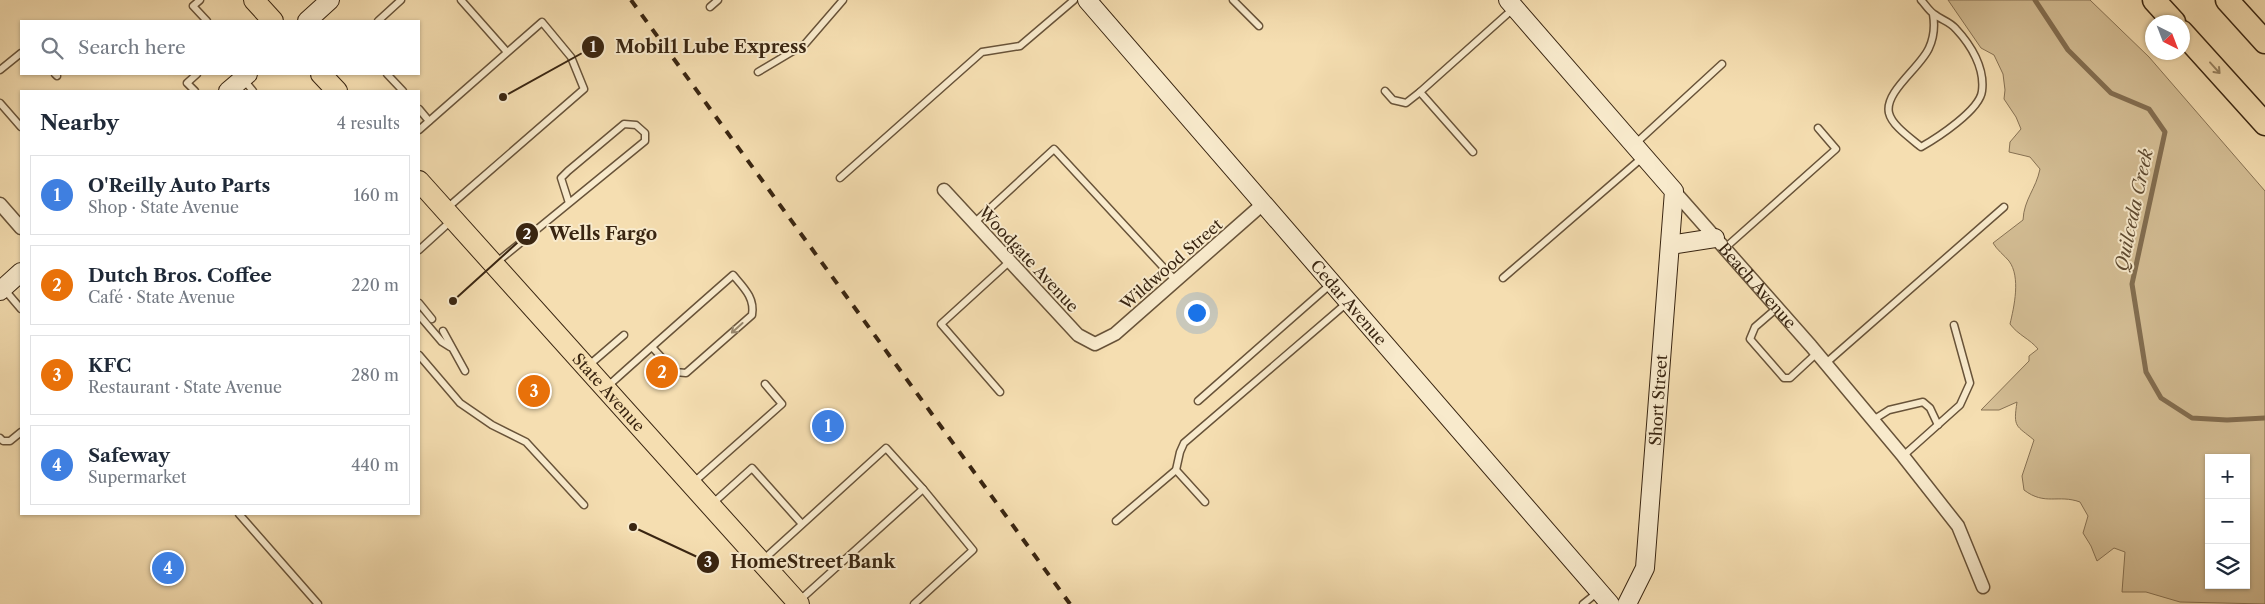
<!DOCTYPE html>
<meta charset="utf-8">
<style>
body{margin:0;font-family:"Libre Caslon Text",serif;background:#f6f6f7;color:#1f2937}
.controls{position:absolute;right:15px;bottom:15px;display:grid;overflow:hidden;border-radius:0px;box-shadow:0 1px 4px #0004}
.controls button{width:45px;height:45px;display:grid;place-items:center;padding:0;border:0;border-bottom:1px solid #e0e1e3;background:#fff;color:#1f2937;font:25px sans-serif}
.compass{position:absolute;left:2145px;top:15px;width:45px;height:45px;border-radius:50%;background:#fff;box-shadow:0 1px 4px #0004;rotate:138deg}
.you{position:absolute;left:1196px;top:312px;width:18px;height:18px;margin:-12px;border:4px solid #fff;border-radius:50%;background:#1a73e8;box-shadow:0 0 0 8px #1a73e833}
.badge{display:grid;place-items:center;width:32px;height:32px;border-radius:50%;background:#8f2418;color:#fff;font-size:16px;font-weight:700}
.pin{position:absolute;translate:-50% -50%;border:2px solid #fff;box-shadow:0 1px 5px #0006}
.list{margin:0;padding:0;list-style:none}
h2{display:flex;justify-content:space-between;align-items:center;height:65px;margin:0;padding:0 20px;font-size:21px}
h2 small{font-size:16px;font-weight:400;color:#747a83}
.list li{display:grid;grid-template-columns:32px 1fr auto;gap:15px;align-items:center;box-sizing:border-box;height:80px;margin:0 10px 10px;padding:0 10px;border:1px solid #e0e1e3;border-radius:0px}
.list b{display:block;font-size:19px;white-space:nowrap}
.list p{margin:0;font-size:16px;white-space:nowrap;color:#747a83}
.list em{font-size:16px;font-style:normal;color:#747a83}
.icon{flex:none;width:28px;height:28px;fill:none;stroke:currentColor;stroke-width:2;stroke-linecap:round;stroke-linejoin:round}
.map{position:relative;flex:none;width:2265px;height:604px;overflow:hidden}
.search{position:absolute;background:#fff;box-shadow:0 1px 4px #0004;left:20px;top:20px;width:400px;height:55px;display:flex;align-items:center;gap:12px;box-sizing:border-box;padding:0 18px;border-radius:0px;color:#747a83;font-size:19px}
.panel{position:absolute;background:#fff;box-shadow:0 1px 4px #0004;left:20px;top:90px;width:400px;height:425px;border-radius:0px}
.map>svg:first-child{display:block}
</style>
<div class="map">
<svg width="2265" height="604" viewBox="0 0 2265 604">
<rect width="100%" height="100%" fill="#f5deb1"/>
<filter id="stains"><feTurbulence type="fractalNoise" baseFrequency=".004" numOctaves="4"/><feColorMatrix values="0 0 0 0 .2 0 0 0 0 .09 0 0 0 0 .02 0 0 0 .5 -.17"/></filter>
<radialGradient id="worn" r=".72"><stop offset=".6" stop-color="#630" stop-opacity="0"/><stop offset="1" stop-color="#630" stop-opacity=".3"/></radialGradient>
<!-- green -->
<path fill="#d5bf96" stroke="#877254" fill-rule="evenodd" d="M1948,0H2090L2149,57L2265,191V604L2180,602L2146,592H2122L2125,552L2114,548L2097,561L2091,546L2083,533L2088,516L2080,502C2058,494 2045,506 2024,490L2022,476L2034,440C2016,425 2013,428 2017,402L1999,410H1981L2029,361V356L2038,349C2030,339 2018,335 2010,324C2014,307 2021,277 2009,261C2004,255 1997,250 1993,243L2023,220C2024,199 2036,189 2040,169L2030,157L2009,152L2010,142L2021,129L2016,117L2004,99L2005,90L2003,74L1994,55L1981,48ZM2209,458H2246V585H2209Z"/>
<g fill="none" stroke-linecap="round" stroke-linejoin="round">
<!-- stream -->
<path stroke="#836e51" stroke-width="5" d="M2035,0L2068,50L2111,93L2149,109L2165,132L2132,284L2146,372L2161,398L2192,418L2227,420L2265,418"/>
<!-- lane casing -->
<g stroke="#685339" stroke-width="9">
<g id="lane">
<path d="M200,0L193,6L207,21"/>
<path d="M461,0L507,52"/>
<path d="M1233,0L1259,26"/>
<path d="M1921,0C1925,4 1929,11 1934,14C1941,20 1949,21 1956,29C1971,45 1985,68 1982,91C1980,110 1937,138 1921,147C1912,139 1892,126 1889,113C1884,92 1921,67 1929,48C1934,37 1935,26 1933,14"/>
<path d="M710,7L718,0"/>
<path d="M378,21L401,0"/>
<path d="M0,70L21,53"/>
<path d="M758,72L805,44L843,0"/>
<path d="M55,74L57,76"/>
<path d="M387,74L403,91"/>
<path d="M244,80L253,91"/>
<path d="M195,91L187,83L197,74"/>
<path d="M1385,91L1393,100L1406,103L1420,92"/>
<path d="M0,103L21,127"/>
<path d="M419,109L429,121"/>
<path d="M419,130L542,22L571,57L584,89L446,209"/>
<path d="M1635,144L1722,64"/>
<path d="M1473,152L1420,92L1514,8"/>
<path d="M840,178L982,52L1020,46L1074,0"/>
<path d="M974,223L1054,149L1176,281"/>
<path d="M1725,248L1836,149L1818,128"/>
<path d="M419,250L452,220"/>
<path d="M497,262L645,141V133L636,125L624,124L568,171L561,178L569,203"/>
<path d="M1503,278L1643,157"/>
<path d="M4,289L21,309"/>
<path d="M419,303L432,319"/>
<path d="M1777,308L1755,327L1750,339L1784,378H1790L1817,353"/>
<path d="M419,315L442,342L450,347"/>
<path d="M443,331L465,371"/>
<path d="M419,355L460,403L492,425L526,442L584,505"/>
<path d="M1826,363L2004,207"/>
<path d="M588,366L624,335"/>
<path d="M608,386C649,349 691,312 733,275C744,288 755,298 752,315L686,373L675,372L652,347"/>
<path d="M1000,392L941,324L1009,262"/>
<path d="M1198,401L1332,283"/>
<path d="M1873,420L1889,410L1923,402L1930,408L1938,425"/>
<path d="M0,438L3,441H10L21,432"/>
<path d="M1903,456L1960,405L1970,383L1954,325"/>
<path d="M694,482L782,404L765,384"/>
<path d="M1205,502L1176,470L1180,452L1184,443L1348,302"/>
<path d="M712,504L752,468L802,524"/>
<path d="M239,514L318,604"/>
<path d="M1116,521L1176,470"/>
<path d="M763,560L886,448L923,489L800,600"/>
<path d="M914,604L973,550L923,489"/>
<path d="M1583,604L1598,592"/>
</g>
</g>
<!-- street casing -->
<g stroke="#685339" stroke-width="15">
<g id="street">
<path d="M944,190L1078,335L1095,344L1115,334L1264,203"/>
<path id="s1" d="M1674,191L1811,346L1903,456L1958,526L1983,587"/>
<path d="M0,204L21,228"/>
</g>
</g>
<!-- secondary casing -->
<g stroke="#392511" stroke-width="20">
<g id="secondary">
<path id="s2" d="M1087,0L1610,604"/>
<path d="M1508,0L1674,191L1645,568L1627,604"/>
<path d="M307,21L330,0"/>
<path d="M228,91L248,74"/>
<path d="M1670,245L1715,238"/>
<path d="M0,291L21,272"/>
</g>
</g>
<!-- primary casing -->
<g stroke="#392511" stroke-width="22">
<g id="primary">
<path d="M254,0L273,21"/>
<path d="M321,74L337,91"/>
<path id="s3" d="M419,181L799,604"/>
</g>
</g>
<!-- highway casing -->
<g stroke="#392511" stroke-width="25">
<g id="highway">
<path d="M2154,0L2174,22"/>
<path d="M2227,0L2265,42"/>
<path d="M2182,32L2265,124"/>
</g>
</g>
<!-- lane -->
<use href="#lane" stroke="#f8eacc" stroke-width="6"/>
<!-- street -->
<use href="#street" stroke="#f8eacc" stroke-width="12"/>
<!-- secondary -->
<use href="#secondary" stroke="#f8eacc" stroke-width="18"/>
<!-- primary -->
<use href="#primary" stroke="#f5deb1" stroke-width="20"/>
<!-- highway -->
<use href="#highway" stroke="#f5deb1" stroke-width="22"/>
<!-- rail -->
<path stroke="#392511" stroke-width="4" stroke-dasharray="9 9" stroke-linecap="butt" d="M631,0L1070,604"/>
</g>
<!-- one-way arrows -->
<defs><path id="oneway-shaft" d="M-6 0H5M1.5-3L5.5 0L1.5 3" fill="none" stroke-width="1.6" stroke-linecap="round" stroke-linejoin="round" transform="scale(1.25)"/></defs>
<use stroke="#978261" href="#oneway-shaft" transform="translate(2215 68) rotate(48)"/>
<use stroke="#98886e" href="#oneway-shaft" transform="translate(737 328) rotate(138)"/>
<g text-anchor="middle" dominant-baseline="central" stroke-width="4" stroke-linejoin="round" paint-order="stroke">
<!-- street labels -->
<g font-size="16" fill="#392511" stroke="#f8eacc">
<text transform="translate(1029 259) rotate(47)">Woodgate Avenue</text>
<text transform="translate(1171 264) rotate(-41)">Wildwood Street</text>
<text stroke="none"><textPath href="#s1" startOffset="126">Beach Avenue</textPath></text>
<text stroke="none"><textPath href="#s2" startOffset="400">Cedar Avenue</textPath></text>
<text stroke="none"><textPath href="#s3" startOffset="284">State Avenue</textPath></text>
<text transform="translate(1658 400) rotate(-86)">Short Street</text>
</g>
<!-- water labels -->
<g font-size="18" font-style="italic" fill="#5e4a31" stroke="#f8eacc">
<text transform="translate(2134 210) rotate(-78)">Quilceda Creek</text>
</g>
</g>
<!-- callouts -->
<path fill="none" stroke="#392511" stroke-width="2" d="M503 97L593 47M453 301L527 234M633 527L708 562"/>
<g fill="#392511" stroke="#f8eacc" stroke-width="2">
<circle cx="503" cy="97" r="5"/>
<circle cx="453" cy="301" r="5"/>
<circle cx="633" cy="527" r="5"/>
<circle cx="593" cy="47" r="12"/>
<circle cx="527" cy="234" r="12"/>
<circle cx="708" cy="562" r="12"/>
</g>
<g font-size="15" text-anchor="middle" font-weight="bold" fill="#fff">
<text x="593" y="52">1</text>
<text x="527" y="239">2</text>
<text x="708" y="567">3</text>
</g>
<g font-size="18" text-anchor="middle" font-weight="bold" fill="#392511" stroke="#f8eacc" stroke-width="4" stroke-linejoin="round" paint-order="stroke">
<text x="711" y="53">Mobil1 Lube Express</text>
<text x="603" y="240">Wells Fargo</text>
<text x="813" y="568">HomeStreet Bank</text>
</g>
<rect width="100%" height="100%" filter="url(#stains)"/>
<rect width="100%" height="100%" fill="url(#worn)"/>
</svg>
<div class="controls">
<button>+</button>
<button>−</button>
<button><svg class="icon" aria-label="layers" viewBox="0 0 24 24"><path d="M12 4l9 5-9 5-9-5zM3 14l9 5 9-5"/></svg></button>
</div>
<svg class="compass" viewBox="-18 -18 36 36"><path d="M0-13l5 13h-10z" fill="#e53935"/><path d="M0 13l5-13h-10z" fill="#747a83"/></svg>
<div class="you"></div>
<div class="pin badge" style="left:828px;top:426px;background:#3f7fe0">1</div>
<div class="pin badge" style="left:662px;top:372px;background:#e8710a">2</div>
<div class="pin badge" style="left:534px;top:391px;background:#e8710a">3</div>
<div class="pin badge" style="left:168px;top:568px;background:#3f7fe0">4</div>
<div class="search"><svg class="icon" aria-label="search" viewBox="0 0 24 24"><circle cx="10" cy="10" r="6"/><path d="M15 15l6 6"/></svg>Search here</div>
<section class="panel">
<h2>Nearby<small>4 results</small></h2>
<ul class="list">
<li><span class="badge" style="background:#3f7fe0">1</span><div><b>O'Reilly Auto Parts</b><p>Shop · State Avenue</p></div><em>160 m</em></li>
<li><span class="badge" style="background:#e8710a">2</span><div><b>Dutch Bros. Coffee</b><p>Café · State Avenue</p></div><em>220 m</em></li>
<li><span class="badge" style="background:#e8710a">3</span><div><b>KFC</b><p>Restaurant · State Avenue</p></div><em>280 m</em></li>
<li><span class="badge" style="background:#3f7fe0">4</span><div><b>Safeway</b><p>Supermarket</p></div><em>440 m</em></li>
</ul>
</section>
</div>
